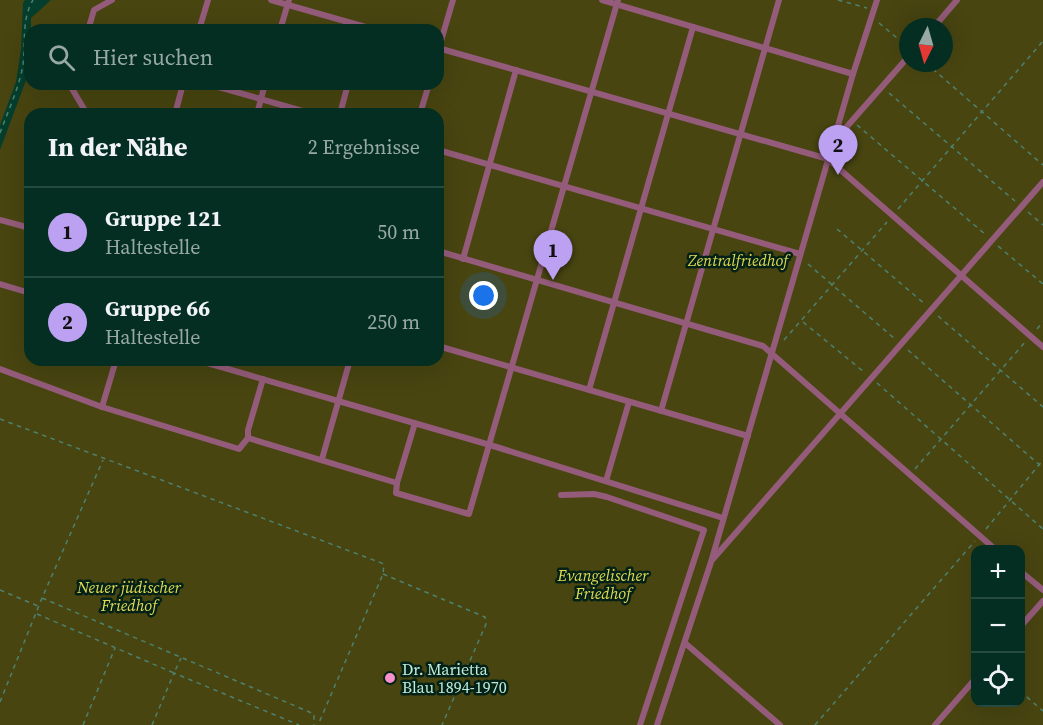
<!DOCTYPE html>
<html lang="de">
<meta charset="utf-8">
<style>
body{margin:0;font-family:"Source Serif 4",serif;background:#123a2e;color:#f1f3f6}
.controls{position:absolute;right:18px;bottom:18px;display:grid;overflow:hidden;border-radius:12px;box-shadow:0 6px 24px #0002}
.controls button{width:54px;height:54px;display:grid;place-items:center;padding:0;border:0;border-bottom:2px solid #254a3f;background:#042e21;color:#f1f3f6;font:30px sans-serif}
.compass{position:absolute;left:899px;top:18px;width:54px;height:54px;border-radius:50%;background:#042e21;box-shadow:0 6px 24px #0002;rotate:185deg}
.you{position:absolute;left:484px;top:296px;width:21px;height:21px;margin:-15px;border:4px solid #fff;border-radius:50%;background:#1a73e8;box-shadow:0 0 0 9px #1a73e833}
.badge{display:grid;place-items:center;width:39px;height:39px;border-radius:50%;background:#bca0f2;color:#111;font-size:20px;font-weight:700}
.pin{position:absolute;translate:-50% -50px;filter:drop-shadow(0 2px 3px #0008)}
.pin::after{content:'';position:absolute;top:32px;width:21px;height:18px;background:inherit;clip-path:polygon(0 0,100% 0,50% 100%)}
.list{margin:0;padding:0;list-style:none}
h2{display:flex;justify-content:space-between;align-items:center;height:78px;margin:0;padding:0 24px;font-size:26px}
h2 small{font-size:20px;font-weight:400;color:#97a8a5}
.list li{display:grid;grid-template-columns:39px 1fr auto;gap:18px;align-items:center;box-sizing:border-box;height:90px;padding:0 24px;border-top:2px solid #254a3f}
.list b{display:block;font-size:22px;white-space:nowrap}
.list p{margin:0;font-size:20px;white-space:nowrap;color:#97a8a5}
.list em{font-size:20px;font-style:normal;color:#97a8a5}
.icon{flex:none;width:33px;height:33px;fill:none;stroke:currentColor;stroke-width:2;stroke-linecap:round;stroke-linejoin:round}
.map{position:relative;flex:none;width:1043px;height:725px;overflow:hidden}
.search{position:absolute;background:#042e21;box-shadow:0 6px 24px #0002;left:24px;top:24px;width:420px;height:66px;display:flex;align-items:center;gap:15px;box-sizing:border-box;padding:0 21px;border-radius:18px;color:#97a8a5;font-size:22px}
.panel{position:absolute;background:#042e21;box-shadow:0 6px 24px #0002;left:24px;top:108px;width:420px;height:258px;border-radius:18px}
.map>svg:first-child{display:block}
</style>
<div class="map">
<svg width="1043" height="725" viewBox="0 0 1043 725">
<rect width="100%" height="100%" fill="#053e2c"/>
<!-- green -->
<g fill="#484511" fill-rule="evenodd">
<path d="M0,0H25L23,3L21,49L16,82L0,125Z"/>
<path d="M51,0H1043V725H0V150L28,75L30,41V84H438V30H31V18ZM908,27H944V63H908ZM30,114H438V360H30ZM976,550H1020V702H976Z"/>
</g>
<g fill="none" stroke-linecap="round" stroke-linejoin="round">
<!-- path -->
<g stroke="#4d816e" stroke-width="1.5" stroke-dasharray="4.5 4.5" stroke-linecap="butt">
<path d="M838,0L867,8"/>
<path d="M879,23L908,47"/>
<path d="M926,63L1043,165"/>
<path d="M889,93L1015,201"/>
<path d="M857,125L986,235"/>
<path d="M0,133C8,111 19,88 23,65C26,43 21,20 33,0"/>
<path d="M898,209L1043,41"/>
<path d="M1028,212L1043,225"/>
<path d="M837,229L926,305"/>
<path d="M998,246L1043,284"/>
<path d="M808,264L895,339"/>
<path d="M938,316L1043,407"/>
<path d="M803,322L864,372"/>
<path d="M1037,329L1043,322"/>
<path d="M784,340L887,222"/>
<path d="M908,350L1043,468"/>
<path d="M877,383L1043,529"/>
<path d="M0,419L384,564L383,574L318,725"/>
<path d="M915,469L1026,341"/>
<path d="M986,529L1043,460"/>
<path d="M383,574L485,617L486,624L442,725"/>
<path d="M0,590L38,606"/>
<path d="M42,598L314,714V725"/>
<path d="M37,614L174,673L181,658"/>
<path d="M1020,691L1043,711"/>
<path d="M0,702L42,598L103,460"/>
<path d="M83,725L115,648"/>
<path d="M152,725L174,673L299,725"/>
<path d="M815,725L975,541"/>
</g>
<!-- lane -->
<g stroke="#945c7a" stroke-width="6">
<path d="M271,0L376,30"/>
<path d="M602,0L853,74"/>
<path d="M934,27L957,0"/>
<path d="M88,30L94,10L112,0"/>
<path d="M199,30L208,0"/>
<path d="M280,30L289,0"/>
<path d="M438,48L828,159L1043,347"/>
<path d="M438,51L453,0"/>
<path d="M72,84L71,87L87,114"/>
<path d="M208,84L313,114"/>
<path d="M175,114L183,84"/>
<path d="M257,114L265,84"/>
<path d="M340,114L348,84"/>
<path d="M420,114L429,84"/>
<path d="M836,139L908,57"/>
<path d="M438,150L800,254"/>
<path d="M0,220L30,228"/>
<path d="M438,251L763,346L996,550"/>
<path d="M463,259L516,70"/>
<path d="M0,284L30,293"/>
<path d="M438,346L748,436"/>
<path d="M197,360L490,445L723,518"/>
<path d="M0,369L102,407L239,449L248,438L397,483L415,423"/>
<path d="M589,390L693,27"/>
<path d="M102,407L116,360"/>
<path d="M661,411L779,0"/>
<path d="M248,438V430L263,379"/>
<path d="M322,459L350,360"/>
<path d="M606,481L629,402"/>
<path d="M397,483L396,493L469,514L618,0"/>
<path d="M561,495L594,494L607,497L704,530L640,725"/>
<path d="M713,559L1043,182"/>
<path d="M1020,571L1043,590"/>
<path d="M1020,627L1043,601"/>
<path d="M685,643L780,725"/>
<path d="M657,725L711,562L853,74L877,0"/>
<path d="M935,725L976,678"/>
</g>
</g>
<!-- markers -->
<circle fill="#f890ca" stroke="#032117" stroke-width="2" cx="390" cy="678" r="6"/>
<g text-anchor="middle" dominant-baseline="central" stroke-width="5" stroke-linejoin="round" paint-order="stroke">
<!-- park labels -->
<g font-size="16" font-style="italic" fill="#e2da51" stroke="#032117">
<text x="738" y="260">Zentralfriedhof</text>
<text x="603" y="575">Evangelischer<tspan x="603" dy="18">Friedhof</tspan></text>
<text x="129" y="587">Neuer jüdischer<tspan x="129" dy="18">Friedhof</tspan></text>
</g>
<!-- poi labels -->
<g font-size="16" fill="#bfebd8" stroke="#032117" text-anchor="start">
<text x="402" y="669">Dr. Marietta<tspan x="402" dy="18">Blau 1894-1970</tspan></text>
</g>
</g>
</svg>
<div class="controls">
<button>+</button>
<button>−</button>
<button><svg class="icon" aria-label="locate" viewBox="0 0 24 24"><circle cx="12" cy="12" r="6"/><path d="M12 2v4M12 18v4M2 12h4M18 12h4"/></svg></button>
</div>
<svg class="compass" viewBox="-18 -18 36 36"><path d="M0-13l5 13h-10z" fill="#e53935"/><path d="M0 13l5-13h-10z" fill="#97a8a5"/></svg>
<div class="you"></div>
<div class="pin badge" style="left:553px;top:280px">1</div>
<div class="pin badge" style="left:838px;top:175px">2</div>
<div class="search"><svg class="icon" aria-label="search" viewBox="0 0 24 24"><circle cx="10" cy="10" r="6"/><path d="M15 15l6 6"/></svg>Hier suchen</div>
<section class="panel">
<h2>In der Nähe<small>2 Ergebnisse</small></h2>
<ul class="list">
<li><span class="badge">1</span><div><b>Gruppe 121</b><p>Haltestelle</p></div><em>50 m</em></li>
<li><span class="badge">2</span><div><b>Gruppe 66</b><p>Haltestelle</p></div><em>250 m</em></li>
</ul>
</section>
</div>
